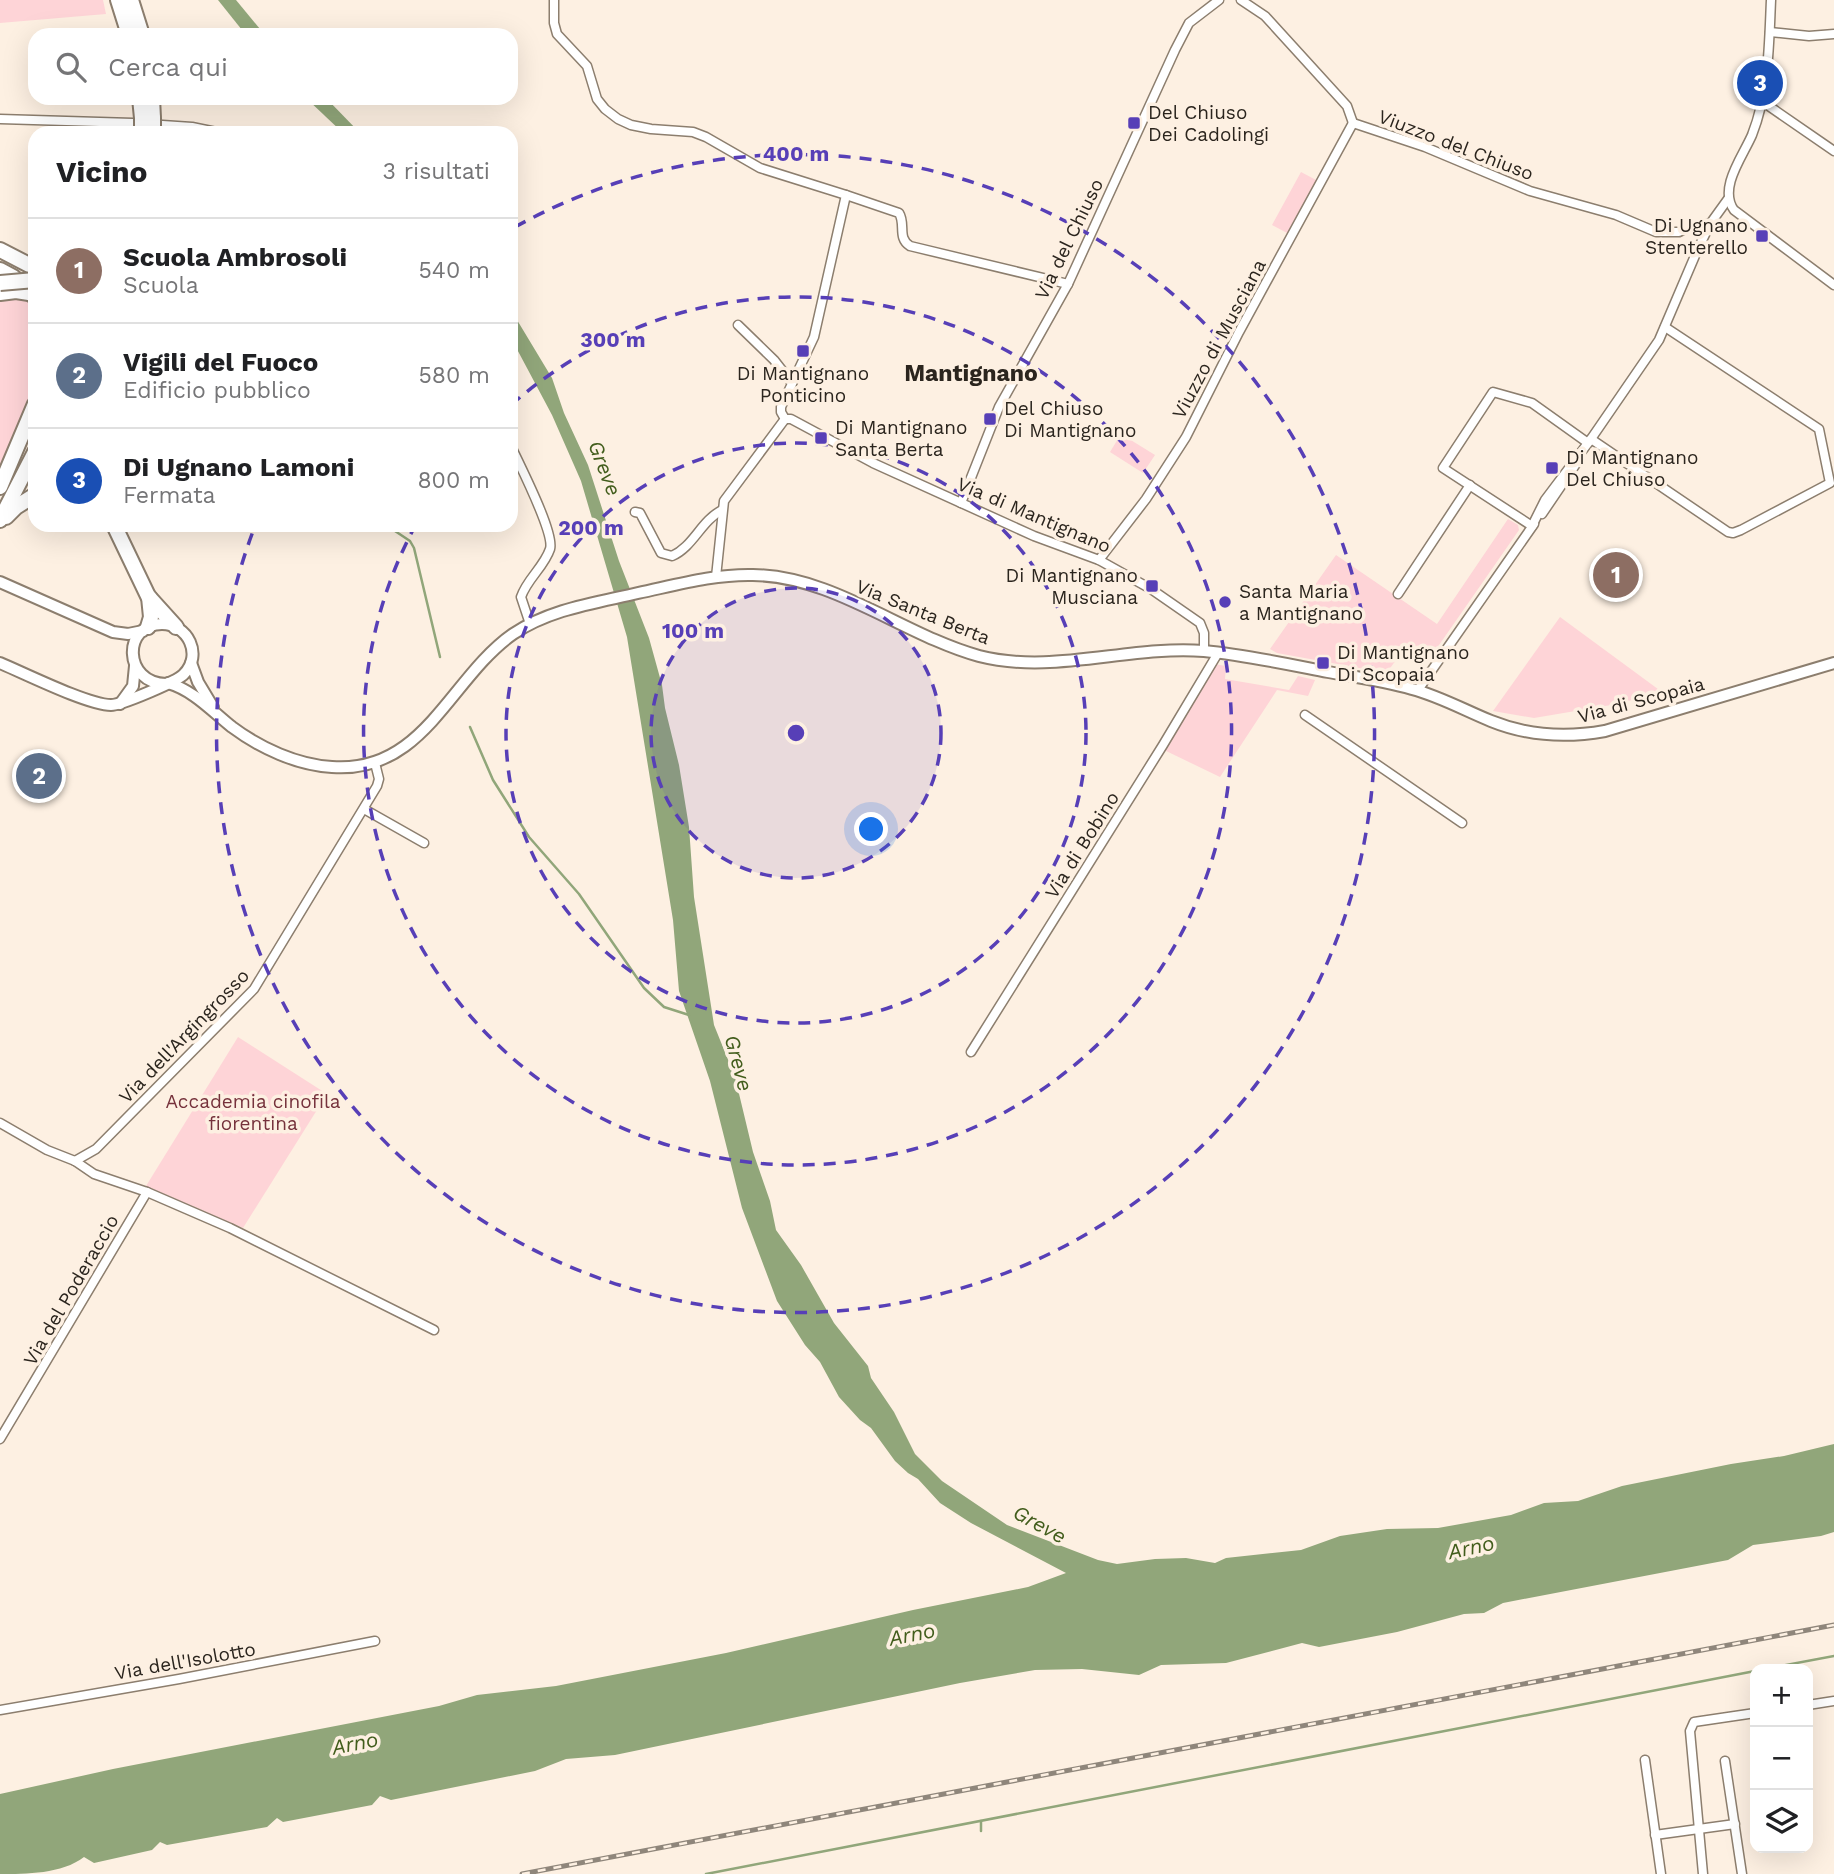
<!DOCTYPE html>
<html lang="it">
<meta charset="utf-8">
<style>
body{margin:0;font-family:"Work Sans",sans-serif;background:#f2f2f2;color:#202124}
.controls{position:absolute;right:21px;bottom:21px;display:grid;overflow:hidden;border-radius:14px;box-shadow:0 7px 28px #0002}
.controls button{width:63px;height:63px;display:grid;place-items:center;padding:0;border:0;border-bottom:2px solid #e0e0e0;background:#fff;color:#202124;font:35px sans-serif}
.you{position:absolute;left:872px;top:830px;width:24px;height:24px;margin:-18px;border:5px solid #fff;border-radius:50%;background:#1a73e8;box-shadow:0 0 0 10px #1a73e833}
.badge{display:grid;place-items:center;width:46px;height:46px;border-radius:50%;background:#0b8043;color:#fff;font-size:23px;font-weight:700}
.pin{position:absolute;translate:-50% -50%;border:4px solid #fff;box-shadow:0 2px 7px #0006}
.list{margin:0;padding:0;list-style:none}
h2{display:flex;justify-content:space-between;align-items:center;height:91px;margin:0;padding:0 28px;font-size:30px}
h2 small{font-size:23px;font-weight:400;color:#757577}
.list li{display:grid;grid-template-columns:46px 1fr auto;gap:21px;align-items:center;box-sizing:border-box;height:105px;padding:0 28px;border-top:2px solid #e0e0e0}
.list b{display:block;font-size:26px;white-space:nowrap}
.list p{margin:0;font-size:23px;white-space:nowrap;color:#757577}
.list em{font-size:23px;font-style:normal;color:#757577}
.icon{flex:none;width:38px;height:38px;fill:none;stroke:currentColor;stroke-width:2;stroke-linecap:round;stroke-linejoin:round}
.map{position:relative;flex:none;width:1834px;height:1874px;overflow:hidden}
.search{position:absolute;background:#fff;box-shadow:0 7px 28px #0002;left:28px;top:28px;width:490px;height:77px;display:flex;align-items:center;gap:18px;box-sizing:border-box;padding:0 24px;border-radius:21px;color:#757577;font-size:26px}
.panel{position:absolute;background:#fff;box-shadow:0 7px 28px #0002;left:28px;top:126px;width:490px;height:406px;border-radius:21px}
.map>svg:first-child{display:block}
</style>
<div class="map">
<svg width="1834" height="1874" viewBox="0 0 1834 1874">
<rect width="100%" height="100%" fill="#fdf0e2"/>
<!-- green -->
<g fill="#fed4d7">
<path d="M0,0H103L106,14L0,23Z"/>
<path d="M1301,172L1318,181L1289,234L1272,225Z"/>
<path d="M23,297L35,303V397L0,469V298Z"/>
<path d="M1121,434L1155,455L1143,473L1110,452Z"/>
<path d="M1508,519L1518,525L1519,530L1430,658C1407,647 1400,653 1387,673L1277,653L1270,649L1336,555L1437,624Z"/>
<path d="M1560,617L1662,692L1617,704L1534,718L1493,711Z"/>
<path d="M1214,664L1226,666L1225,679L1289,690L1298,676L1315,680L1308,696L1277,690L1220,777L1164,750Z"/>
<path d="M238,1037L327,1094L243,1228L146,1186Z"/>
</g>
<!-- water -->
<g fill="#91a67a">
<path d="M218,0H236L265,35H246Z"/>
<path d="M306,98H326L360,133H343Z"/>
<path d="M511,310L552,378L564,413L588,465L619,561L649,638L662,685L665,708L679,765L689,827L694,897L714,1025L735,1077L753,1152L770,1201L776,1230L801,1265L834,1323L868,1366L871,1378L894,1412L915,1454L942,1481L1007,1525L1098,1560L1117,1564L1155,1559L1186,1558L1215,1563L1226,1558L1301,1550L1340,1536L1387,1529L1438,1528L1511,1515L1544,1503L1578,1501L1622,1486L1731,1464L1784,1456L1834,1444V1532L1821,1536L1753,1545L1728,1560L1503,1603L1484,1613L1464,1614L1397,1632L1319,1647L1302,1643L1226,1663L1161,1665L1139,1675L1082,1669L1035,1670L960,1683L615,1755L566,1759L535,1771L391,1800L380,1796L372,1805L283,1822L277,1818L267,1827L167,1845L160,1842L152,1850L94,1863L84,1857C62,1874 26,1874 0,1874V1794L113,1769L439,1706L477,1695L556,1686L726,1653L913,1610L1028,1587L1066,1573L971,1523L940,1503L918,1479L908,1473L895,1461L871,1428L860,1420L839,1397L820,1362L805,1345L777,1301L742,1208L710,1081L679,991L673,920L627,637L581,481L552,415L511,338Z"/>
</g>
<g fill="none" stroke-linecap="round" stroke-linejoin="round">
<!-- stream -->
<g stroke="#91a67a" stroke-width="2.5">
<path d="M386,525L410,541L414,548L440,657"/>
<path d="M470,727L493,780L529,837L579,894L644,988L664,1007L689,1015"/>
<path d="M1765,1669L1834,1656"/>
<path d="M981,1831V1821"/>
<path d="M706,1874L1755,1671"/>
</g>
<!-- minor casing -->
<g stroke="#8c7e6e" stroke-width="11">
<g id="minor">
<path d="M554,0V23L557,34L587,66L597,99L605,109L618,119L631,125L651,129L693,132L706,137L760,168L846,195L814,337L781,407V412L785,419"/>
<path d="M1241,0L1265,16L1347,106L1353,123"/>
<path d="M1771,0C1769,45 1769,92 1752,135C1743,156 1718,188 1734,210L1834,285"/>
<path d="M1770,32L1809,36L1834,34"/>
<path d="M1763,102L1834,151"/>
<path d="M0,119L133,123L192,127L221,133"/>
<path d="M1353,123L1425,147L1530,191L1616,215L1656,232H1679L1691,226L1710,224"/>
<path d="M846,195L899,213C906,224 897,238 910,246L1068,284"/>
<path d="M738,325L774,360L792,383"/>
<path d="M785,419H791L873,463L1034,536L1099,560L1151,589L1200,623L1204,633V651"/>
<path d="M1591,439L1728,532L1733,533L1741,530L1830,483L1819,429L1665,327"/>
<path d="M511,446C519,464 555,533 550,549C544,567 527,579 521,597L530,624"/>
<path d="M961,503L999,407L1068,284L1175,50L1189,23L1219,0"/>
<path d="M635,512L640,513L661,553L672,556C693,547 701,521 722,510"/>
<path d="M1542,514L1580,458"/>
<path d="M1532,526L1545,500L1591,439L1659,340L1697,251L1710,224L1728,199"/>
<path d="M1532,526L1443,468L1493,392L1532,403L1588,443"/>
<path d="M1099,560L1146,499L1186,437L1239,332L1353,123"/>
<path d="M716,577L724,501L785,419"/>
<path d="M1398,594L1470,485"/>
<path d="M1418,690L1534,524"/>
<path d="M1305,715L1462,823"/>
<path d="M364,809L424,843"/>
<path d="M971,1052L1163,745L1218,653"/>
<path d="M0,1123L47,1150L75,1161L94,1174L147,1192L230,1228L434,1330"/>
<path d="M75,1161L96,1149L254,989L377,786L379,779L375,763"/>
<path d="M0,1439L147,1192"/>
<path d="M1808,1705L1834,1701"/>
<path d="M0,1710L179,1679L375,1641"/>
<path d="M1645,1760L1661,1874"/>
<path d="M1725,1761L1742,1874"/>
<path d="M1655,1835L1735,1824"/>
<path d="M1703,1874L1690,1731L1694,1722L1755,1713"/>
</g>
</g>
<!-- tertiary casing -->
<g stroke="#8c7e6e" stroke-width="14">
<g id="tertiary">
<path d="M0,582L113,632L128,634L143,631"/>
<path d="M0,663C24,673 88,705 111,705C121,705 178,681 184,674C203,655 188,624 162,624C122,624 123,683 166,684"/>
<path d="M191,663L198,682L213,707"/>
<path d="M168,683C193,690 212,711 232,727C260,748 297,765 332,767C424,774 450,678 513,634C550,609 595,603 638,593C676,585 714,574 753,575C834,576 903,635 979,656C1053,675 1130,645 1204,651C1246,655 1287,664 1328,672C1356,677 1384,681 1412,689C1439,696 1464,710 1491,721C1528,736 1566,738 1605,731L1834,663"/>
<path d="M120,704L133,686L135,666"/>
</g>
</g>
<!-- trunk casing -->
<g stroke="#8c7e6e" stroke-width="18">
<g id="trunk">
<path d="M118,0L129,35"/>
<path d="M131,0L142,35"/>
<path d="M140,98L142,118"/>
<path d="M152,98L153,118"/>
<path d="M0,250L35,268"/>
<path d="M0,270L13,277L35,297"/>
<path d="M0,293L16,291L29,293"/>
<path d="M0,487L35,404"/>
<path d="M6,517L16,507L35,495"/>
<path d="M0,520L35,452"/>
<path d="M114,525L148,596L176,627"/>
<path d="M148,627L151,617L149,597"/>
</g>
</g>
<!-- minor -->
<use href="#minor" stroke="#fff" stroke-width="8"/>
<!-- tertiary -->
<use href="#tertiary" stroke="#fff" stroke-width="10"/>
<!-- trunk -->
<use href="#trunk" stroke="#fff" stroke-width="14"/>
<!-- rail casing -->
<g stroke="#8f867b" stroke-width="5">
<path id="rail" d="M522,1874L1834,1625"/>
</g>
<!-- rail -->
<use href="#rail" stroke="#fdf0e2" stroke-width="2.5" stroke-dasharray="8" stroke-linecap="butt"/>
<!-- trunk-bridge casing -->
<g stroke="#8c7e6e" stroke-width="18" stroke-linecap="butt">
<g id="trunk-bridge">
<path d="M153,130V118"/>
<path d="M142,131V118"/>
<path d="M0,283L35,280"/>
</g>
</g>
<!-- trunk-bridge -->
<use href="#trunk-bridge" stroke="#fff" stroke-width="14"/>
</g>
<!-- distance rings -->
<circle cx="796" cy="733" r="145" fill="#573fb7" fill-opacity=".12"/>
<g fill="none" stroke="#573fb7" stroke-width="3.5" stroke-dasharray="12 9">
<circle cx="796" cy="733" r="145"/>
<circle cx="796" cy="733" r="290"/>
<path d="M511 405A434 434 0 1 1 415 526"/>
<path d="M515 227A579 579 0 1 1 255 526"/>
</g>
<!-- markers -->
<g fill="#573fb7" stroke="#fdf0e2" stroke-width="2.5">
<rect x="1127" y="116" width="14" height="14" rx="3.5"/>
<rect x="1755" y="229" width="14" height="14" rx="3.5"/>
<rect x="796" y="344" width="14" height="14" rx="3.5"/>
<rect x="983" y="412" width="14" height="14" rx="3.5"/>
<rect x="814" y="431" width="14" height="14" rx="3.5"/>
<rect x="1545" y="461" width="14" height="14" rx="3.5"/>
<rect x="1145" y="579" width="14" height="14" rx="3.5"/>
<circle cx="1225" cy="602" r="7"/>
<rect x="1316" y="656" width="14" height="14" rx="3.5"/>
</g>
<g text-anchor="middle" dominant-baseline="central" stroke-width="7" stroke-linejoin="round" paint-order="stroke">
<!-- poi labels -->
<g font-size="19" fill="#2b251e" stroke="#fdf0e2" text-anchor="start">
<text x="1148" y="112">Del Chiuso<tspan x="1148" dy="22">Dei Cadolingi</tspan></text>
<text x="1748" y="225" text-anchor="end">Di Ugnano<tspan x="1748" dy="22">Stenterello</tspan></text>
<text x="803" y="373" text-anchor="middle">Di Mantignano<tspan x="803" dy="22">Ponticino</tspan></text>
<text x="1004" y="408">Del Chiuso<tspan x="1004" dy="22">Di Mantignano</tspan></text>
<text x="835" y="427">Di Mantignano<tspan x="835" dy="22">Santa Berta</tspan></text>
<text x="1566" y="457">Di Mantignano<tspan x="1566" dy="22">Del Chiuso</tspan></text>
<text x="1138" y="575" text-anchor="end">Di Mantignano<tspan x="1138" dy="22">Musciana</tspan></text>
<text x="1239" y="591">Santa Maria<tspan x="1239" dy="22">a Mantignano</tspan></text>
<text x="1337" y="652">Di Mantignano<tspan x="1337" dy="22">Di Scopaia</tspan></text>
</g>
<!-- street labels -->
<g font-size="19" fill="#2b251e" stroke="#fdf0e2">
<text transform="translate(1456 145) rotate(21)">Viuzzo del Chiuso</text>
<text transform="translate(1069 239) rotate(-64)">Via del Chiuso</text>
<text transform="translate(1219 339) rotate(-62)">Viuzzo di Musciana</text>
<text transform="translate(1034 515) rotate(23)">Via di Mantignano</text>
<text transform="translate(923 612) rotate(22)">Via Santa Berta</text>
<text transform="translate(1641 700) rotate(-15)">Via di Scopaia</text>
<text transform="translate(1082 845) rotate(-58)">Via di Bobino</text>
<text transform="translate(184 1036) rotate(-46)">Via dell'Argingrosso</text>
<text transform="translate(71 1290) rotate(-60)">Via del Poderaccio</text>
<text transform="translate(185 1661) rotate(-10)">Via dell'Isolotto</text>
</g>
<!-- park labels -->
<g font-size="19" fill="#76323c" stroke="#fdf0e2">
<text x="253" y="1101">Accademia cinofila<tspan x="253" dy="22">fiorentina</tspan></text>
</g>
<!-- water labels -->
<g font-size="21" font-style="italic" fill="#425d1c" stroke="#fdf0e2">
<text transform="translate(605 468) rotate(69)">Greve</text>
<text transform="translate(739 1063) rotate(75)">Greve</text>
<text transform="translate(1040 1524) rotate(29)">Greve</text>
<text transform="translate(1471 1547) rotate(-12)">Arno</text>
<text transform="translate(912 1634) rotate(-11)">Arno</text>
<text transform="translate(355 1743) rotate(-11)">Arno</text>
</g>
<!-- quarter labels -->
<g font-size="23" font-weight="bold" fill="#2b251e" stroke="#fdf0e2">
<text x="971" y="373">Mantignano</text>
</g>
</g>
<circle cx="796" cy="733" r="10" fill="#573fb7" stroke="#fdf0e2" stroke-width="3.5"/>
<g font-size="21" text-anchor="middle" font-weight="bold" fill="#573fb7" stroke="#fdf0e2" stroke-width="7" stroke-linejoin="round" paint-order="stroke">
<text x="796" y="161">400 m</text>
<text x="613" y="347">300 m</text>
<text x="591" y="535">200 m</text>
<text x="693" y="638">100 m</text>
</g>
</svg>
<div class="controls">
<button>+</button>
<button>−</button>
<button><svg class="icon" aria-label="layers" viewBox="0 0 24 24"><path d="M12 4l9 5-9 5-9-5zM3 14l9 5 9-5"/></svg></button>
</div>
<div class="you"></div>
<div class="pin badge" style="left:1616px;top:575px;background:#8d6e63">1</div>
<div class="pin badge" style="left:39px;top:776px;background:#5c6f8a">2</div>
<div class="pin badge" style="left:1760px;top:83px;background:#1a4fb4">3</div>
<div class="search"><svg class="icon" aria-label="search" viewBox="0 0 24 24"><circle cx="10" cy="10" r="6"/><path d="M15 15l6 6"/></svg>Cerca qui</div>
<section class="panel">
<h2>Vicino<small>3 risultati</small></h2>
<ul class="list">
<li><span class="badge" style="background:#8d6e63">1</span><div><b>Scuola Ambrosoli</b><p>Scuola</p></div><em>540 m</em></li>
<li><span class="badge" style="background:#5c6f8a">2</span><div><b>Vigili del Fuoco</b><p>Edificio pubblico</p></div><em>580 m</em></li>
<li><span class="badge" style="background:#1a4fb4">3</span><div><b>Di Ugnano Lamoni</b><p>Fermata</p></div><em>800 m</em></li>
</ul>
</section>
</div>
